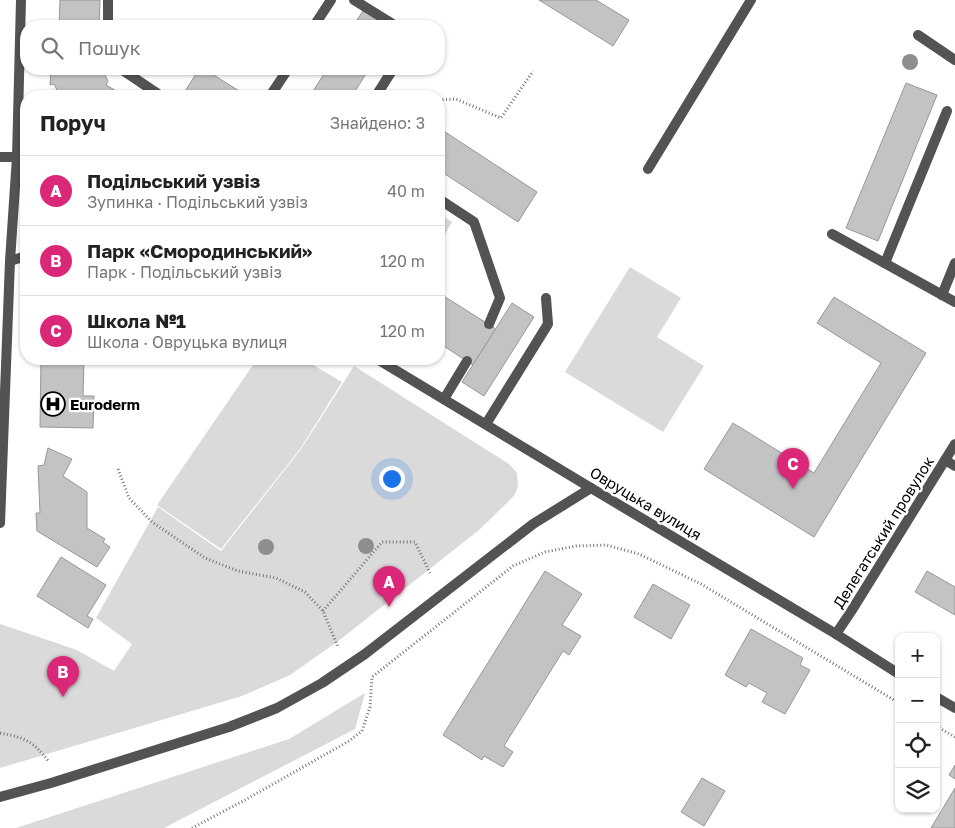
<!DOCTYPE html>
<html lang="uk">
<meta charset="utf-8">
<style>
body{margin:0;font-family:"Golos Text",sans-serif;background:#f6f6f6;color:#222}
.controls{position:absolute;right:15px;bottom:15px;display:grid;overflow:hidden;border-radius:10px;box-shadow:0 1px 4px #0004}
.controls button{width:45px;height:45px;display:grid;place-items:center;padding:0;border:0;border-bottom:1px solid #e0e0e0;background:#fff;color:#222;font:25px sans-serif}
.you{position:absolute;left:391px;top:478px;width:18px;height:18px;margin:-12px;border:4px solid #fff;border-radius:50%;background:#1a73e8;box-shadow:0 0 0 8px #1a73e833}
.badge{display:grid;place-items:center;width:32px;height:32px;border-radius:50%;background:#db2777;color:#fff;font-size:16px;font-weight:700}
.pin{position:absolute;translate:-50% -41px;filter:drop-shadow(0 1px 2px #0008)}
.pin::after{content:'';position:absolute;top:26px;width:18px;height:15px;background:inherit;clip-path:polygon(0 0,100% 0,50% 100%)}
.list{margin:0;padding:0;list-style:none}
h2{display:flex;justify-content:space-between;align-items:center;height:65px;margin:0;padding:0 20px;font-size:21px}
h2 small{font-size:16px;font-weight:400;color:#767676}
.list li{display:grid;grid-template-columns:32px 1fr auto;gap:15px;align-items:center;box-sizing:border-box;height:70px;padding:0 20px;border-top:1px solid #e0e0e0}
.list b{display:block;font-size:19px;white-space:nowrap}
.list p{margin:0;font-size:16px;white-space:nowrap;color:#767676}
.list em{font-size:16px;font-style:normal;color:#767676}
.icon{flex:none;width:28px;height:28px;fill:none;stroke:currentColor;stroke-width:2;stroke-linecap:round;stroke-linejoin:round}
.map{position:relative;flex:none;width:955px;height:828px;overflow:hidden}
.search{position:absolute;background:#fff;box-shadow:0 1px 4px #0004;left:20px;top:20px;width:425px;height:55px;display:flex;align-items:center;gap:12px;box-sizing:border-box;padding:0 18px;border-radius:20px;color:#767676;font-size:19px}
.panel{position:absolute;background:#fff;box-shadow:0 1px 4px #0004;left:20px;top:90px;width:425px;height:275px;border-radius:20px}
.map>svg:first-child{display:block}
</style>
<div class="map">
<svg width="955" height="828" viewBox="0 0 955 828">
<rect width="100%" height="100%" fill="#fff"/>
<!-- green -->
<g fill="#dadada">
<path d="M439,214L452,222L439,245Z"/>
<path d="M630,267L681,298L657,337L704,366L663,432L565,372Z"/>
<path d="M257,359H303L342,382L300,449L221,549L157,505Z"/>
<path d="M354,366L509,464L517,473L518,487L514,496L479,530L337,642L290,675L242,696L0,768V624L77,650L114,671L132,644L96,618L158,507L221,551L301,449Z"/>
<path d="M365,693L355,729L164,828H16L289,739Z"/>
</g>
<!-- building -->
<g fill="#c3c3c3" stroke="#979797">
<path d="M60,0H100L99,26H59Z"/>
<path d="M539,0H596L629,20L613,46Z"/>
<path d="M363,11L389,26H353Z"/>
<path d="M51,69H102L108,81L106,85L125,96H60L54,84L50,85Z"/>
<path d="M199,69H204L244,94L242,96H182Z"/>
<path d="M327,69H369L352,96H310Z"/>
<path d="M906,83L937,95L878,241L846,228Z"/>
<path d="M439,128L537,192L518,222L439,170Z"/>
<path d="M439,293L496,329L473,365L439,343Z"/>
<path d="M834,297L926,353L814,537L704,469L733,423L814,473L881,363L817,323Z"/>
<path d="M512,303L534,317L484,396L462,382Z"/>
<path d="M41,359H84L83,396H94L93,428L40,427Z"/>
<path d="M48,448L72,459L63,476L87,492V528L105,539L103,542L110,547L97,567L37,531L36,513H40L38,466L44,465Z"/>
<path d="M61,557L106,585L87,616L93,619L88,628L37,596Z"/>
<path d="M545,571L582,594L562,625L581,636L569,655L563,651L504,746L513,752L503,767L484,756L482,760L443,735Z"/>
<path d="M927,571L955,587V615L915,592Z"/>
<path d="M653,584L690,605L671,639L634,617Z"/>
<path d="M751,629L803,658L800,665L810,670L785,714L762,702L767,693L749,683L746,687L725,675Z"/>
<path d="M955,765V779L949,775Z"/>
<path d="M702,778L725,791L704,826L681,812Z"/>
<path d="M955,788V828H931Z"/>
</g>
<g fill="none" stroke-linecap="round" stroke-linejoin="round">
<!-- path -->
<g stroke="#757575" stroke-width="3" stroke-dasharray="1 2.5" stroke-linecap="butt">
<path d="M439,100L456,99L501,118L533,71"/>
<path d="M118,469L129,498L152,522L205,558L238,571L276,578L305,592L323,611L338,647"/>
<path d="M323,611L382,542H415L430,573"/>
<path d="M936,726L955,737"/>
<path d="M0,733C26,738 33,741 49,762"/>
<path d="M192,828L245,800L349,741L362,731L370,707L372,677L513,566L545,552L576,546L606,545L639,554L701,584L899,703"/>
</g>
<!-- service -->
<g stroke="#535353" stroke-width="10">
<path d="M354,0L396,26"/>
<path d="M108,26V0"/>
<path d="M918,35L955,60"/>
<path d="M121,69L161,96"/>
<path d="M376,96L393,69"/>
<path d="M648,169L751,0"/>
<path d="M439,199L474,222L500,298L489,324"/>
<path d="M832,234L955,302"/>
<path d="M885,263L947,111"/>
<path d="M942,295L955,263"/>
<path d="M444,399L467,361"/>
<path d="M486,424L548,324L546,298"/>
<path d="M945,460L955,466"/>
</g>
<!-- minor -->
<g stroke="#535353" stroke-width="10">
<path d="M314,26L331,0"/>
<path d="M270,96L288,69"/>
<path d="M0,157H17L26,162"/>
<path d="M10,261L26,256"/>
<path d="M377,359L591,488"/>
<path d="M0,523L10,261L17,157L21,0"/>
<path d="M836,634L852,610L955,444"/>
</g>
<!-- tertiary -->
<g stroke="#535353" stroke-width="10">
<path d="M936,697L955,708"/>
<path d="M0,797L51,783L229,727L277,708L322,683L365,654L533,524L591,488L836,634L899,674"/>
</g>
</g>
<!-- trees -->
<g fill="#8e8e8e">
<circle cx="910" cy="62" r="8"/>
<circle cx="366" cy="546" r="8"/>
<circle cx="266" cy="547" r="8"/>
</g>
<!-- icons -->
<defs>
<g id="hospital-ring" transform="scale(1.25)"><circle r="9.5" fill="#fff" stroke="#000" stroke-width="1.5"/><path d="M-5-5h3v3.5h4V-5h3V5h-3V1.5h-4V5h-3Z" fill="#000"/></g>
</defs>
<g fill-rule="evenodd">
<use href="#hospital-ring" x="53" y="404"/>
</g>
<g text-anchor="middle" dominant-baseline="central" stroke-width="4.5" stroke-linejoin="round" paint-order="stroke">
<!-- poi labels -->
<g font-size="15" font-weight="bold" fill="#000" stroke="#fff" text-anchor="start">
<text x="70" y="404">Euroderm</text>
</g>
<!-- street labels -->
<g font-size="15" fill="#000" stroke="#fff">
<text transform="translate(646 503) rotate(31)">Овруцька вулиця</text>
<text transform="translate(883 532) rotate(-58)">Делегатський провулок</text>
</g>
</g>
</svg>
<div class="controls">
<button>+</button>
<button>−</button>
<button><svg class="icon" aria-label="locate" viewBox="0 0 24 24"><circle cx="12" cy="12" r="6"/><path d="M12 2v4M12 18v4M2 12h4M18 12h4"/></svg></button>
<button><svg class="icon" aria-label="layers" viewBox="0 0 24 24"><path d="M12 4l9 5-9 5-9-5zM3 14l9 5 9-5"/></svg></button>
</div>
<div class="you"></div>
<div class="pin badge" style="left:389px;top:607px">A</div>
<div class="pin badge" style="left:63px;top:697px">B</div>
<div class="pin badge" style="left:793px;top:489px">C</div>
<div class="search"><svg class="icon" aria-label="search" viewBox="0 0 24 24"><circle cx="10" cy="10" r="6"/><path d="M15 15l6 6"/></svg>Пошук</div>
<section class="panel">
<h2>Поруч<small>Знайдено: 3</small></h2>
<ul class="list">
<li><span class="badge">A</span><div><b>Подільський узвіз</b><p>Зупинка · Подільський узвіз</p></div><em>40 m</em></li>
<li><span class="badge">B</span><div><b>Парк «Смородинський»</b><p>Парк · Подільський узвіз</p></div><em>120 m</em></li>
<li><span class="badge">C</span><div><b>Школа №1</b><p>Школа · Овруцька вулиця</p></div><em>120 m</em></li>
</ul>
</section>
</div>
